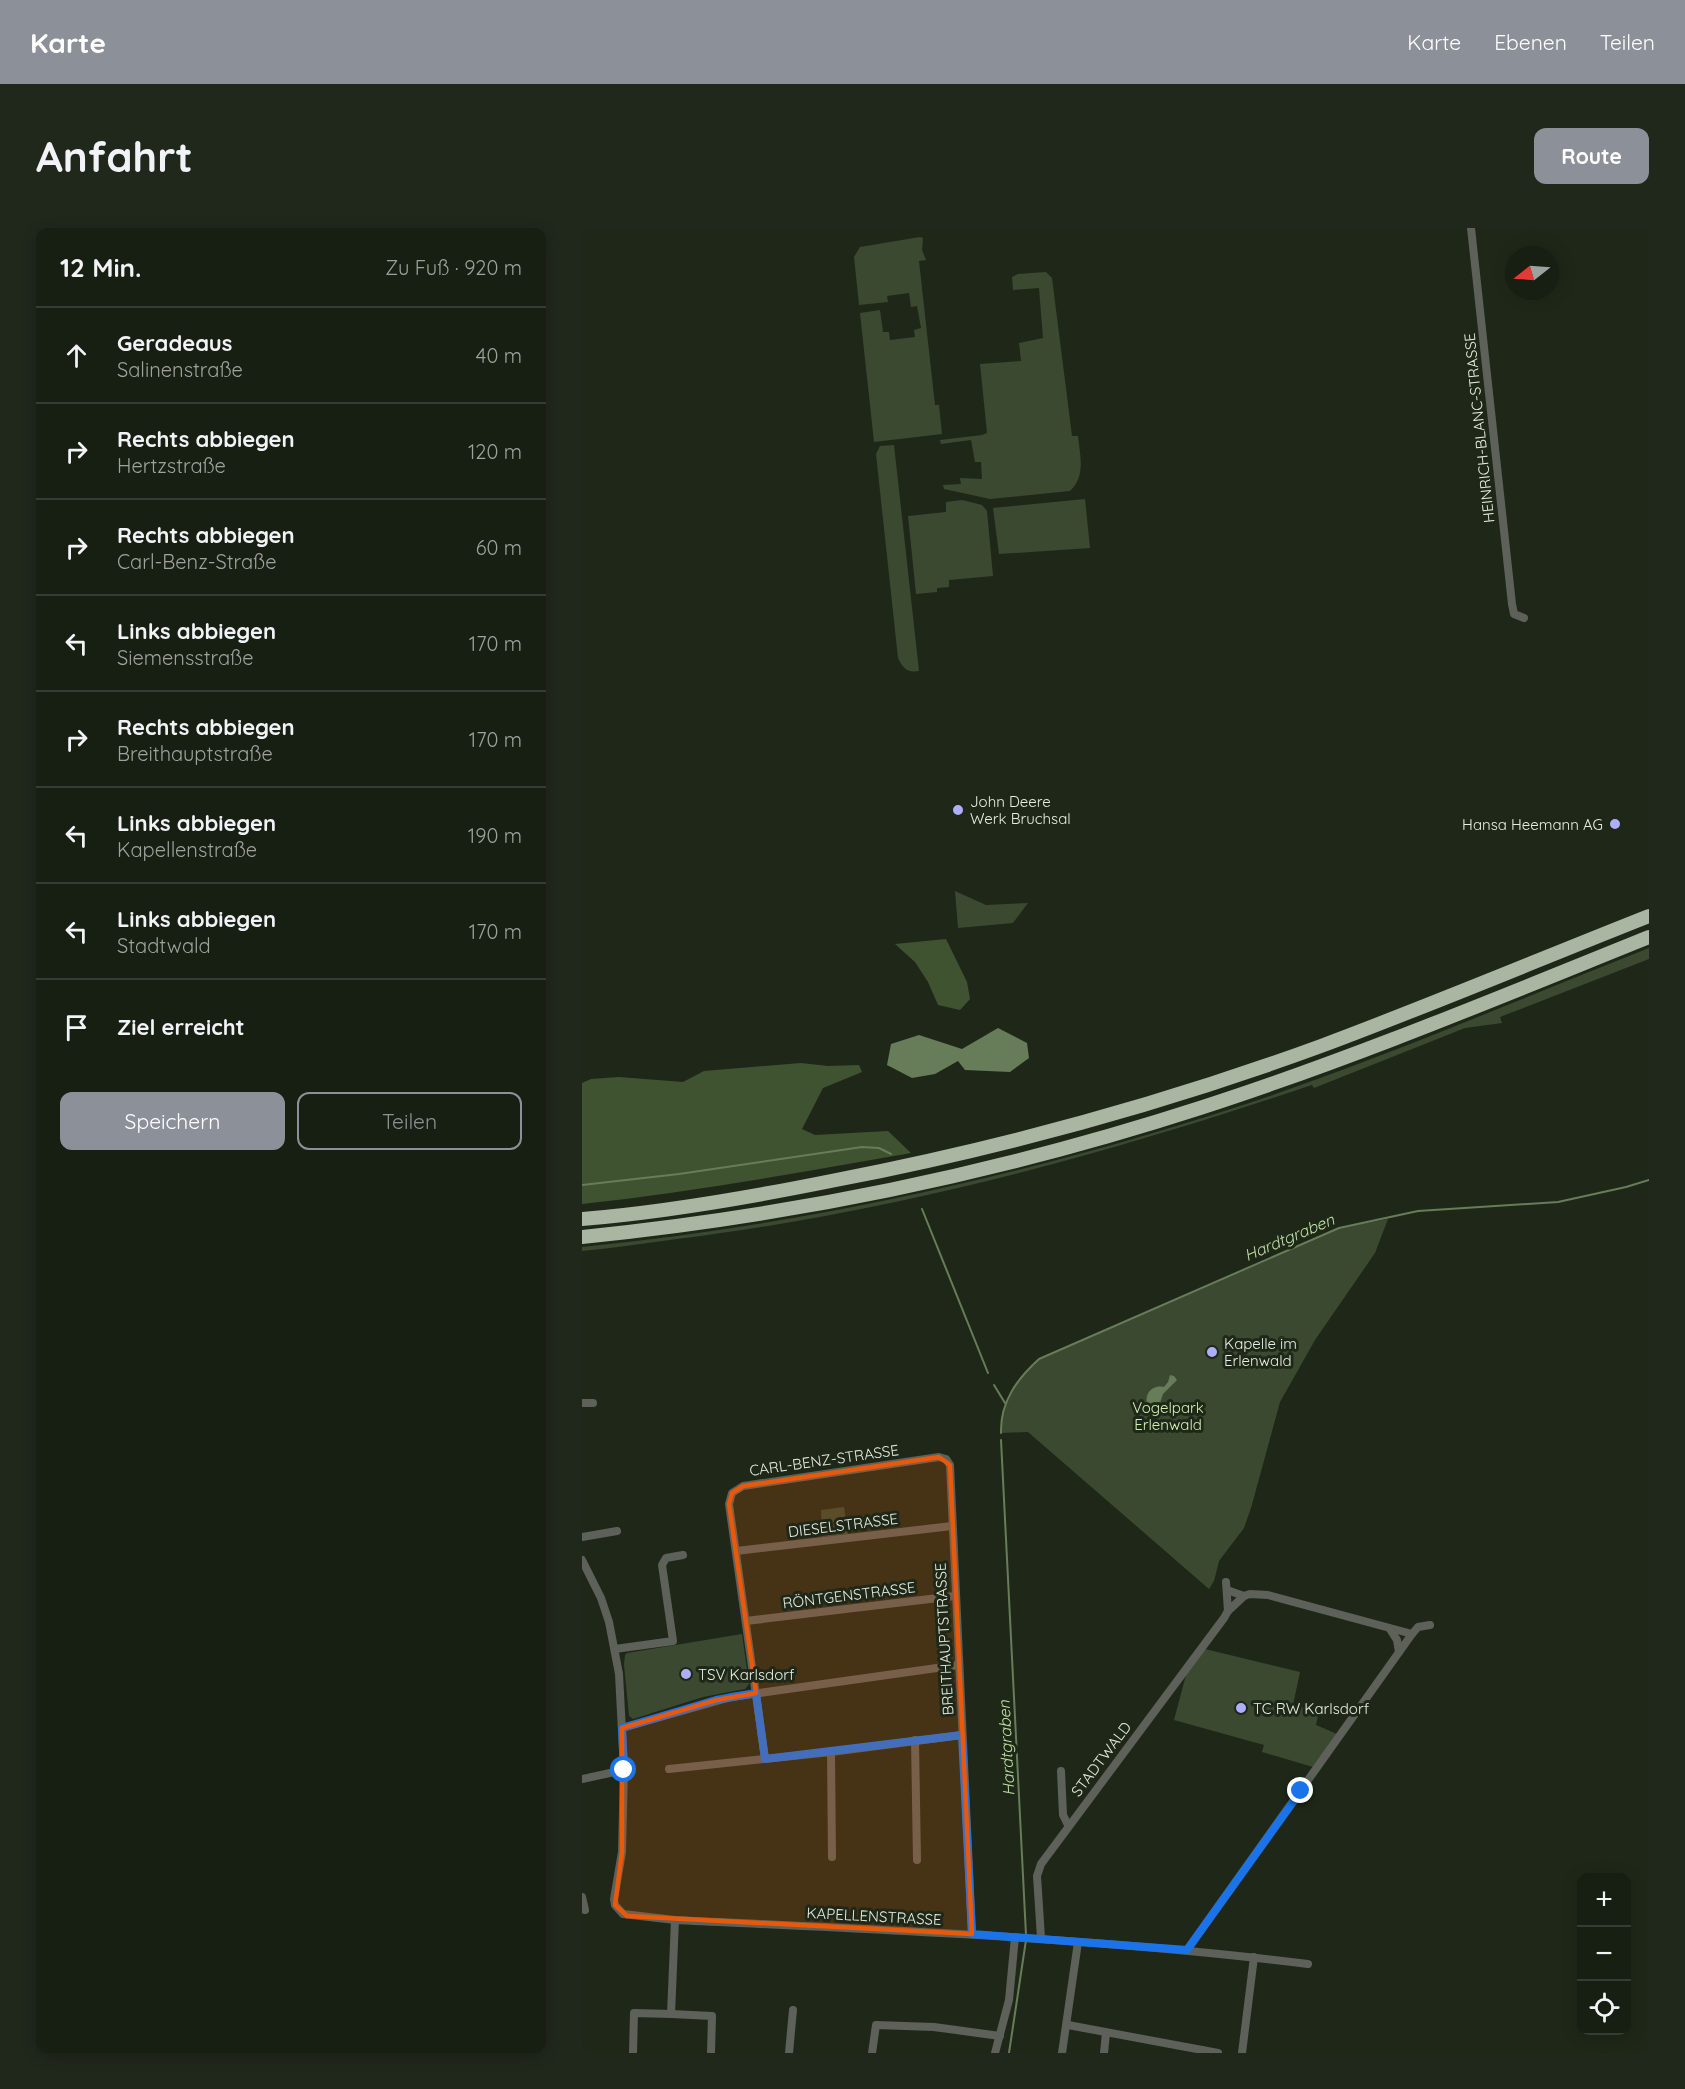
<!DOCTYPE html>
<html lang="de">
<meta charset="utf-8">
<style>
body{margin:0;font-family:Quicksand,sans-serif;background:#20271b;color:#f1f3f6}
.controls{position:absolute;right:18px;bottom:18px;display:grid;overflow:hidden;border-radius:12px;box-shadow:0 3px 15px #0003}
.controls button{width:54px;height:54px;display:grid;place-items:center;padding:0;border:0;border-bottom:2px solid #363c32;background:#171e12;color:#f1f3f6;font:30px sans-serif}
.compass{position:absolute;left:923px;top:18px;width:54px;height:54px;border-radius:50%;background:#171e12;box-shadow:0 3px 15px #0003;rotate:253deg}
.stop{position:absolute;width:18px;height:18px;margin:-14px;border:4px solid #1a73e8;border-radius:50%;background:#fff}
.stop.end{background:#1a73e8;border-color:#fff;box-shadow:0 2px 6px #0008}
.list{margin:0;padding:0;list-style:none}
h2{display:flex;justify-content:space-between;align-items:center;height:78px;margin:0;padding:0 24px;font-size:26px}
h2 small{font-size:20px;font-weight:400;color:#9ea29f}
.list li{display:grid;grid-template-columns:39px 1fr auto;gap:18px;align-items:center;box-sizing:border-box;height:96px;padding:0 24px;border-top:2px solid #363c32}
.list b{display:block;font-size:22px;white-space:nowrap}
.list p{margin:0;font-size:20px;white-space:nowrap;color:#9ea29f}
.list em{font-size:20px;font-style:normal;color:#9ea29f}
.actions{display:flex;gap:12px;padding:18px 24px}
.actions a{flex:1;padding:14px 0;border:2px solid #8c9099;border-radius:12px;text-align:center;font-size:21px;color:#8c9099}
.actions .main{background:#8c9099;color:#fff}
.icon{flex:none;width:33px;height:33px;fill:none;stroke:currentColor;stroke-width:2;stroke-linecap:round;stroke-linejoin:round}
.map{position:relative;flex:none;width:1067px;height:1825px;overflow:hidden;border-radius:12px}
header{display:flex;align-items:center;gap:36px;box-sizing:border-box;height:84px;padding:0 30px;background:#8c9099;color:#fff}
header strong{font-size:28px}
nav{display:flex;gap:33px;margin-inline-start:auto;font-size:21px}
.intro{display:flex;align-items:center;justify-content:space-between;box-sizing:border-box;height:144px;padding:0 36px}
h1{margin:0;font-size:42px}
.button{padding:15px 27px;border-radius:12px;background:#8c9099;color:#fff;font-size:21px;font-weight:700}
main{display:flex;gap:36px;padding:0 36px}
aside{flex:1;background:#171e12;border-radius:12px;box-shadow:0 3px 15px #0003}
.map>svg:first-child{display:block}
</style>
<header>
<strong>Karte</strong>
<nav><a>Karte</a><a>Ebenen</a><a>Teilen</a></nav>
</header>
<div class="intro"><h1>Anfahrt</h1><a class="button">Route</a></div>
<main>
<aside>
<h2>12 Min.<small>Zu Fuß · 920 m</small></h2>
<ul class="list">
<li><svg class="icon" aria-label="ahead" viewBox="0 0 24 24"><path d="M12 20V5M6 11l6-6 6 6"/></svg><div><b>Geradeaus</b><p>Salinenstraße</p></div><em>40 m</em></li>
<li><svg class="icon" aria-label="right" viewBox="0 0 24 24"><path d="M7 20v-9h11M14 6l5 5-5 5"/></svg><div><b>Rechts abbiegen</b><p>Hertzstraße</p></div><em>120 m</em></li>
<li><svg class="icon" aria-label="right" viewBox="0 0 24 24"><path d="M7 20v-9h11M14 6l5 5-5 5"/></svg><div><b>Rechts abbiegen</b><p>Carl-Benz-Straße</p></div><em>60 m</em></li>
<li><svg class="icon" aria-label="left" viewBox="0 0 24 24"><path d="M17 20v-9H6M10 6l-5 5 5 5"/></svg><div><b>Links abbiegen</b><p>Siemensstraße</p></div><em>170 m</em></li>
<li><svg class="icon" aria-label="right" viewBox="0 0 24 24"><path d="M7 20v-9h11M14 6l5 5-5 5"/></svg><div><b>Rechts abbiegen</b><p>Breithauptstraße</p></div><em>170 m</em></li>
<li><svg class="icon" aria-label="left" viewBox="0 0 24 24"><path d="M17 20v-9H6M10 6l-5 5 5 5"/></svg><div><b>Links abbiegen</b><p>Kapellenstraße</p></div><em>190 m</em></li>
<li><svg class="icon" aria-label="left" viewBox="0 0 24 24"><path d="M17 20v-9H6M10 6l-5 5 5 5"/></svg><div><b>Links abbiegen</b><p>Stadtwald</p></div><em>170 m</em></li>
<li><svg class="icon" aria-label="arrive" viewBox="0 0 24 24"><path d="M6 21V4h12l-3 4 3 4H6"/></svg><div><b>Ziel erreicht</b></div></li>
</ul>
<div class="actions"><a class="main">Speichern</a><a>Teilen</a></div>
</aside>
<div class="map">
<svg width="1067" height="1825" viewBox="0 0 1067 1825">
<rect width="100%" height="100%" fill="#1f2818"/>
<!-- green -->
<g fill="#3b4931">
<path d="M338,9L341,10L340,22L344,32L337,33L353,177H357L360,206L292,214L278,85L298,82L301,104H307L308,112L333,109L332,102L339,100L335,78L329,79L327,65L305,68L306,74L277,77L272,29L278,19Z"/>
<path d="M464,44L470,50L490,208H496C498,228 504,248 488,263L408,271L362,261L361,257L379,256L378,250L400,251L399,234H393L389,212L359,216L358,212L400,207L405,205L398,136L439,133L437,115L461,110L457,60L431,62L430,49L436,46Z"/>
<path d="M312,217L337,443C325,445 321,440 316,430L294,226L298,218Z"/>
<path d="M503,271L508,320L417,326L411,280Z"/>
<path d="M380,272L400,277L405,283L411,348L367,352V359L355,360V364L334,366L326,288L364,284V274Z"/>
<path d="M373,663L404,677L446,675L431,695L376,700Z"/>
<path d="M1067,720V731L918,789L920,795L883,800L732,860L730,857C523,927 312,984 95,1011C63,1015 32,1020 0,1023V1019C223,997 442,948 655,879C795,833 930,774 1067,720Z"/>
<path d="M806,991L793,1025L733,1112L698,1174L669,1280L662,1300L637,1333L632,1353L627,1361L446,1204L419,1205C419,1173 435,1152 457,1131L757,1000Z"/>
<path d="M262,1279L266,1306L240,1309L239,1282Z"/>
<path d="M160,1406L167,1456L163,1461L121,1469L51,1491L47,1488L42,1436L43,1427L45,1425Z"/>
<path d="M623,1421L718,1444L711,1477L737,1483L734,1497L755,1506L731,1539L680,1524L682,1517L592,1492L604,1447Z"/>
</g>
<!-- forest -->
<g fill="#3f5331">
<path d="M364,711L385,754L388,771L378,782L356,777L346,754L333,734L313,716Z"/>
<path d="M219,835L246,838L277,837L280,844L241,860L220,901L233,907L306,903L329,925C220,944 111,964 0,976V855L9,851L37,849L101,854L122,843Z"/>
</g>
<!-- water -->
<g fill="#677c58">
<path d="M416,800L445,815L447,830L428,844L383,842L376,833L353,846L330,850L305,837L309,816L337,807L380,821Z"/>
<path d="M588,1147L592,1148L595,1152L581,1166L577,1178L572,1180L566,1178C561,1167 570,1156 582,1159L586,1154Z"/>
</g>
<g fill="none" stroke-linecap="round" stroke-linejoin="round">
<!-- stream -->
<g stroke="#677c58" stroke-width="2">
<path d="M0,957L97,946L280,919L297,920L309,926"/>
<path d="M340,981L406,1145"/>
<path d="M412,1157L423,1175"/>
<path d="M419,1205C418,1174 435,1151 457,1131L757,1000L836,983L976,974L1044,959L1067,952"/>
<path d="M419,1212L444,1707"/>
<path d="M427,1825L444,1712"/>
</g>
<!-- street -->
<g stroke="#5d615a" stroke-width="8">
<path d="M889,0L930,376L932,386L942,390"/>
<path d="M0,1175H11"/>
<path d="M0,1309L35,1303"/>
<path d="M154,1323L370,1298"/>
<path d="M0,1332L19,1370L27,1394L37,1446L42,1542L40,1624L32,1671L33,1677L41,1686L93,1692C304,1702 516,1710 726,1736"/>
<path d="M645,1362L662,1368L646,1383"/>
<path d="M662,1368L668,1366L686,1367L830,1406L836,1399L848,1397"/>
<path d="M164,1393L373,1368"/>
<path d="M808,1401L815,1412L817,1424"/>
<path d="M33,1421L91,1413L80,1337L84,1330L101,1327"/>
<path d="M40,1500L149,1469L376,1437"/>
<path d="M333,1512L335,1632"/>
<path d="M249,1524L250,1629"/>
<path d="M183,1531L147,1276L150,1265L161,1258L357,1229L364,1231L368,1237L390,1706"/>
<path d="M87,1541L249,1524L380,1507"/>
<path d="M479,1543L481,1587L486,1597"/>
<path d="M0,1551L42,1542"/>
<path d="M0,1669L3,1682"/>
<path d="M93,1692L89,1786L130,1788L129,1825"/>
<path d="M459,1710L455,1648L459,1636L642,1390L646,1383L644,1354"/>
<path d="M605,1722L830,1406"/>
<path d="M486,1797L620,1822"/>
<path d="M51,1825L52,1785L89,1786"/>
<path d="M207,1825L211,1782"/>
<path d="M290,1825L294,1797L352,1799L418,1808"/>
<path d="M413,1825L427,1772L433,1709"/>
<path d="M480,1825L496,1714"/>
<path d="M522,1825L524,1805"/>
<path d="M619,1825L620,1822L636,1825"/>
<path d="M660,1825L672,1729"/>
</g>
<!-- highway -->
<g stroke="#aab6a2" stroke-width="14">
<path d="M0,991C86,984 170,969 254,952C419,920 581,876 739,818C849,777 958,731 1067,688"/>
<path d="M0,1009C209,988 417,945 618,880C770,831 918,769 1067,709"/>
</g>
</g>
<g fill="none" stroke-linecap="round" stroke-linejoin="round">
<!-- route -->
<path stroke="#1a73e8" stroke-width="8" d="M42,1542L40,1500L134,1472L174,1465L183,1531L380,1507L390,1706L605,1722L719,1563"/>
</g>
<!-- marked area -->
<path fill="#e8590c" fill-opacity="0.2" stroke="#e8590c" stroke-width="4.5" stroke-linejoin="round" d="M357,1229L368,1237L390,1706L45,1688L33,1677L40,1624V1500L134,1472L174,1465L147,1276L150,1265L161,1258Z"/>
<!-- markers -->
<g fill="#adaffb" stroke="#1f2818" stroke-width="2">
<circle cx="376" cy="582" r="6"/>
<circle cx="1033" cy="596" r="6"/>
<circle cx="630" cy="1124" r="6"/>
<circle cx="104" cy="1446" r="6"/>
<circle cx="659" cy="1480" r="6"/>
</g>
<g text-anchor="middle" dominant-baseline="central" stroke-width="6" stroke-linejoin="round" paint-order="stroke">
<!-- street labels -->
<g font-size="15" fill="#e6ede2" stroke="#1f2818">
<text transform="translate(897 200) rotate(-96)">HEINRICH-BLANC-STRASSE</text>
<text transform="translate(242 1232) rotate(-8)">CARL-BENZ-STRASSE</text>
<text transform="translate(261 1297) rotate(-7)">DIESELSTRASSE</text>
<text transform="translate(267 1367) rotate(-7)">RÖNTGENSTRASSE</text>
<text transform="translate(362 1411) rotate(-93)">BREITHAUPTSTRASSE</text>
<text transform="translate(519 1531) rotate(-53)">STADTWALD</text>
<text transform="translate(292 1688) rotate(3)">KAPELLENSTRASSE</text>
</g>
<!-- poi labels -->
<g font-size="15" fill="#e6ede2" stroke="#1f2818" text-anchor="start">
<text x="388" y="573">John Deere<tspan x="388" dy="17">Werk Bruchsal</tspan></text>
<text x="1021" y="596" text-anchor="end">Hansa Heemann AG</text>
<text x="642" y="1115">Kapelle im<tspan x="642" dy="17">Erlenwald</tspan></text>
<text x="116" y="1446">TSV Karlsdorf</text>
<text x="671" y="1480">TC RW Karlsdorf</text>
</g>
<!-- park labels -->
<g font-size="15" fill="#cdf1b3" stroke="#1f2818">
<text x="586" y="1179">Vogelpark<tspan x="586" dy="17">Erlenwald</tspan></text>
</g>
<!-- water labels -->
<g font-size="16" font-style="italic" fill="#bde1a4" stroke="#1f2818">
<text transform="translate(707 1009) rotate(-23)">Hardtgraben</text>
<text transform="translate(424 1520) rotate(-93)">Hardtgraben</text>
</g>
</g>
</svg>
<div class="controls">
<button>+</button>
<button>−</button>
<button><svg class="icon" aria-label="locate" viewBox="0 0 24 24"><circle cx="12" cy="12" r="6"/><path d="M12 2v4M12 18v4M2 12h4M18 12h4"/></svg></button>
</div>
<svg class="compass" viewBox="-18 -18 36 36"><path d="M0-13l5 13h-10z" fill="#e53935"/><path d="M0 13l5-13h-10z" fill="#9ea29f"/></svg>
<div class="stop" style="left:42px;top:1542px"></div>
<div class="stop end" style="left:719px;top:1563px"></div>
</div>
</main>
